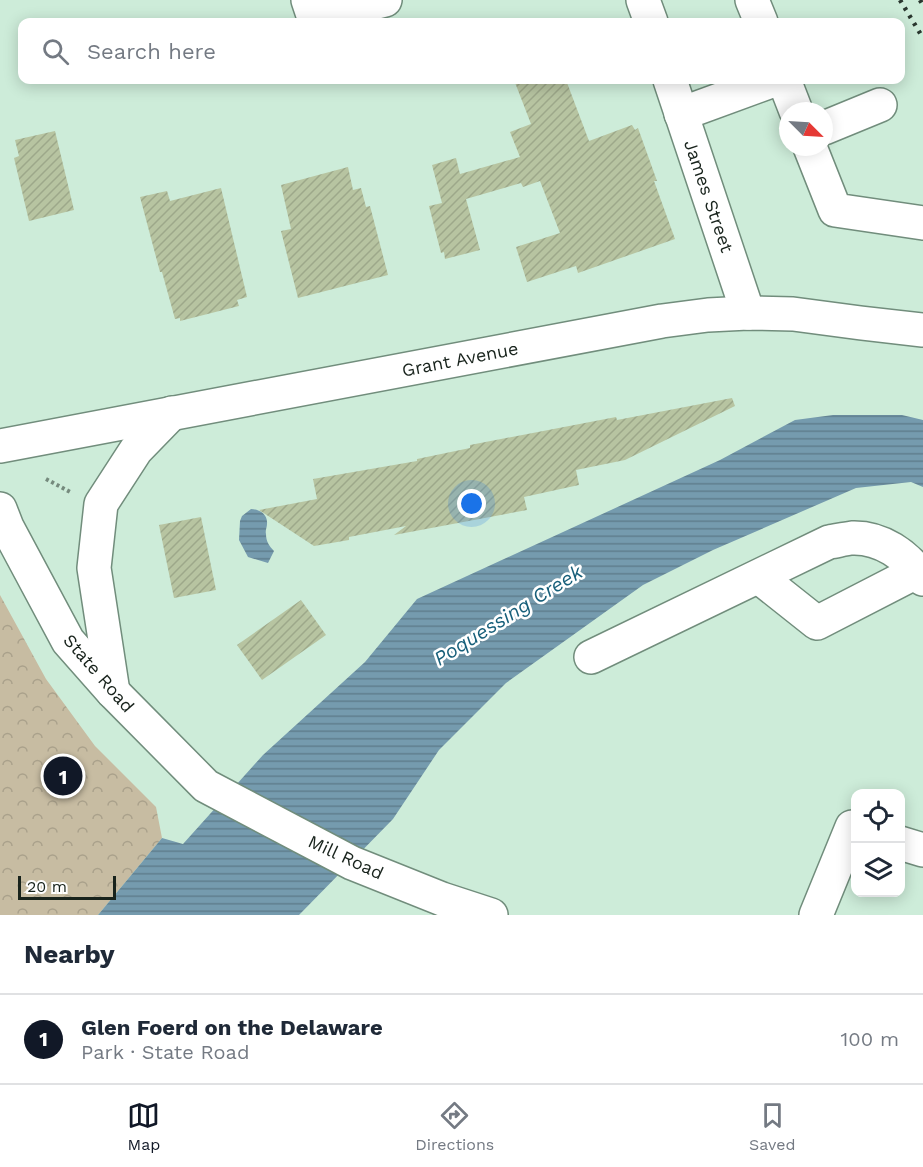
<!DOCTYPE html>
<meta charset="utf-8">
<style>
body{margin:0;font-family:"Work Sans",sans-serif;background:#f2f2f3;color:#1f2937}
.controls{position:absolute;right:18px;bottom:18px;display:grid;overflow:hidden;border-radius:12px;box-shadow:0 3px 15px #0003}
.controls button{width:54px;height:54px;display:grid;place-items:center;padding:0;border:0;border-bottom:2px solid #e0e1e3;background:#fff;color:#1f2937;font:30px sans-serif}
.compass{position:absolute;left:779px;top:102px;width:54px;height:54px;border-radius:50%;background:#fff;box-shadow:0 3px 15px #0003;rotate:114deg}
.scale{position:absolute;left:18px;bottom:15px;width:98px;box-sizing:border-box;padding-left:6px;border:3px solid #18231c;border-top:0;font-size:16px;line-height:21px;white-space:nowrap;color:#18231c;-webkit-text-stroke:4px #fff;paint-order:stroke}
.you{position:absolute;left:472px;top:504px;width:21px;height:21px;margin:-15px;border:4px solid #fff;border-radius:50%;background:#1a73e8;box-shadow:0 0 0 9px #1a73e833}
.badge{display:grid;place-items:center;width:39px;height:39px;border-radius:50%;background:#111827;color:#fff;font-size:20px;font-weight:700}
.pin{position:absolute;translate:-50% -50%;border:3px solid #fff;box-shadow:0 2px 6px #0006}
.list{margin:0;padding:0;list-style:none}
h2{display:flex;justify-content:space-between;align-items:center;height:78px;margin:0;padding:0 24px;font-size:26px}
h2 small{font-size:20px;font-weight:400;color:#747a83}
.list li{display:grid;grid-template-columns:39px 1fr auto;gap:18px;align-items:center;box-sizing:border-box;height:90px;padding:0 24px;border-top:2px solid #e0e1e3}
.list b{display:block;font-size:22px;white-space:nowrap}
.list p{margin:0;font-size:20px;white-space:nowrap;color:#747a83}
.list em{font-size:20px;font-style:normal;color:#747a83}
.icon{flex:none;width:33px;height:33px;fill:none;stroke:currentColor;stroke-width:2;stroke-linecap:round;stroke-linejoin:round}
.map{position:relative;flex:none;width:923px;height:915px;overflow:hidden}
.search{position:absolute;background:#fff;box-shadow:0 3px 15px #0003;left:18px;right:18px;top:18px;height:66px;display:flex;align-items:center;gap:15px;box-sizing:border-box;padding:0 21px;border-radius:12px;color:#747a83;font-size:22px}
.sheet{height:168px;background:#fff}
nav{display:flex;justify-content:space-around;align-items:center;box-sizing:border-box;height:84px;border-top:2px solid #e0e1e3;background:#fff;font-size:16px;color:#747a83}
nav a{display:grid;justify-items:center;gap:3px}
nav .on{color:#111827}
.map>svg:first-child{display:block}
</style>
<div class="map">
<svg width="923" height="915" viewBox="0 0 923 915">
<defs>
<pattern id="forest-crowns" width="20" height="18" patternUnits="userSpaceOnUse" patternTransform="scale(1.5)"><rect width="20" height="18" fill="#c7bca2"/><path d="M2 6a3 3 0 1 1 6 0M12 15a3 3 0 1 1 6 0" fill="none" stroke="#aaa18b"/></pattern>
<pattern id="water-rules" width="6" height="5" patternUnits="userSpaceOnUse" patternTransform="scale(1.5)"><rect width="6" height="5" fill="#759bae"/><path d="M0 2.5h6" fill="none" stroke="#5f7e8d"/></pattern>
<pattern id="building-hatch" width="6" height="6" patternUnits="userSpaceOnUse" patternTransform="scale(1.5)"><rect width="6" height="6" fill="#b7c4a1"/><path d="M-1 1l2-2M0 6l6-6M5 7l2-2" fill="none" stroke="#9da88a"/></pattern>
</defs>
<rect width="100%" height="100%" fill="#cdecd9"/>
<!-- forest -->
<path fill="url(#forest-crowns)" d="M0,595L46,679L95,746L156,807L162,838L98,915H0Z"/>
<!-- water -->
<g fill="url(#water-rules)">
<path d="M833,415H902L923,420V487L911,482L856,488L713,550L643,585L506,683L439,750L393,819L299,915H98L162,838L183,844L263,755L365,662L417,599L720,460L795,420Z"/>
<path d="M251,509C259,509 268,514 267,524C267,527 265,531 266,534C266,541 269,546 274,551L268,563L248,557L239,540L240,521L242,516Z"/>
</g>
<!-- building -->
<g fill="url(#building-hatch)">
<path d="M514,80H566L589,141L632,125L635,130L638,128L657,181H654L675,239L578,273L576,266L527,282L516,247L560,233L540,181L523,187L521,183L466,199L480,250L445,259L444,252L441,253L429,206L442,203L432,165L456,158L460,174L520,157L510,132L531,124Z"/>
<path d="M55,131L74,210L29,221L14,158L19,156L15,140Z"/>
<path d="M348,167L353,190L361,188L366,207L370,206L388,275L298,298L281,231L291,229L281,185Z"/>
<path d="M221,188L247,297L237,300L239,306L180,321V318L175,319L162,272H160L140,197L167,191L170,201Z"/>
<path d="M732,398L735,406L625,460L576,470L579,485L524,497L527,510L394,535L406,526L349,537V540L314,546L259,510L317,499L313,479L417,461V459L470,448V445L616,417L617,420Z"/>
<path d="M201,517L216,590L174,598L159,525Z"/>
<path d="M301,600L326,635L262,680L237,645Z"/>
</g>
<g fill="none" stroke-linecap="round" stroke-linejoin="round">
<!-- minor casing -->
<g stroke="#718d7c" stroke-width="36">
<g id="minor">
<path d="M308,0L314,18L385,0"/>
<path d="M643,0L651,22"/>
<path d="M752,0L761,22"/>
<path d="M670,80L748,313"/>
<path d="M784,80L796,111"/>
<path d="M681,114L774,80"/>
<path d="M824,128L880,105"/>
<path d="M810,147L835,210L923,223"/>
<path d="M0,446L662,321L708,315L748,313L793,314L861,323L923,330"/>
<path d="M759,577L817,623L918,571"/>
<path d="M591,657L829,542C836,541 844,539 852,538C881,537 907,555 923,579"/>
<path d="M900,843L923,850"/>
<path d="M816,915L852,827L856,828"/>
</g>
</g>
<!-- major casing -->
<g stroke="#718d7c" stroke-width="36">
<g id="major">
<path d="M0,509L7,527L68,641L113,692L206,786L352,863L442,899L491,915"/>
<path d="M113,692L94,568L101,504L136,450L172,413"/>
</g>
</g>
<!-- path -->
<path stroke="#758a7d" stroke-width="4" stroke-dasharray="3 3" stroke-linecap="butt" d="M46,479L72,493"/>
<!-- minor -->
<use href="#minor" stroke="#fff" stroke-width="33"/>
<!-- major -->
<use href="#major" stroke="#fff" stroke-width="33"/>
<!-- rail -->
<g stroke="#2a372f" stroke-width="4.5" stroke-dasharray="3 6" stroke-linecap="butt">
<path d="M900,0L923,38"/>
<path d="M920,0L923,5"/>
</g>
</g>
<g text-anchor="middle" dominant-baseline="central" stroke-width="5" stroke-linejoin="round" paint-order="stroke">
<!-- street labels -->
<g font-size="18" fill="#18231c" stroke="#fff">
<text transform="translate(709 196) rotate(71)">James Street</text>
<text transform="translate(460 359) rotate(-11)">Grant Avenue</text>
<text transform="translate(99 673) rotate(49)">State Road</text>
<text transform="translate(346 857) rotate(25)">Mill Road</text>
</g>
<!-- water labels -->
<g font-size="20" font-style="italic" fill="#175f7a" stroke="#fff">
<text transform="translate(508 615) rotate(-32)">Poquessing Creek</text>
</g>
</g>
</svg>
<div class="controls">
<button><svg class="icon" aria-label="locate" viewBox="0 0 24 24"><circle cx="12" cy="12" r="6"/><path d="M12 2v4M12 18v4M2 12h4M18 12h4"/></svg></button>
<button><svg class="icon" aria-label="layers" viewBox="0 0 24 24"><path d="M12 4l9 5-9 5-9-5zM3 14l9 5 9-5"/></svg></button>
</div>
<svg class="compass" viewBox="-18 -18 36 36"><path d="M0-13l5 13h-10z" fill="#e53935"/><path d="M0 13l5-13h-10z" fill="#747a83"/></svg>
<div class="scale">20 m</div>
<div class="you"></div>
<div class="pin badge" style="left:63px;top:776px">1</div>
<div class="search"><svg class="icon" aria-label="search" viewBox="0 0 24 24"><circle cx="10" cy="10" r="6"/><path d="M15 15l6 6"/></svg>Search here</div>
</div>
<section class="sheet">
<h2>Nearby<small></small></h2>
<ul class="list">
<li><span class="badge">1</span><div><b>Glen Foerd on the Delaware</b><p>Park · State Road</p></div><em>100 m</em></li>
</ul>
</section>
<nav>
<a class="on"><svg class="icon" aria-label="map" viewBox="0 0 24 24"><path d="M3 6l6-2 6 2 6-2v14l-6 2-6-2-6 2zM9 4v14M15 6v14"/></svg>Map</a>
<a><svg class="icon" aria-label="directions" viewBox="0 0 24 24"><path d="M12 3l9 9-9 9-9-9zM9 14v-3h6M13 9l2 2-2 2"/></svg>Directions</a>
<a><svg class="icon" aria-label="saved" viewBox="0 0 24 24"><path d="M7 4h10v16l-5-4-5 4z"/></svg>Saved</a>
</nav>
